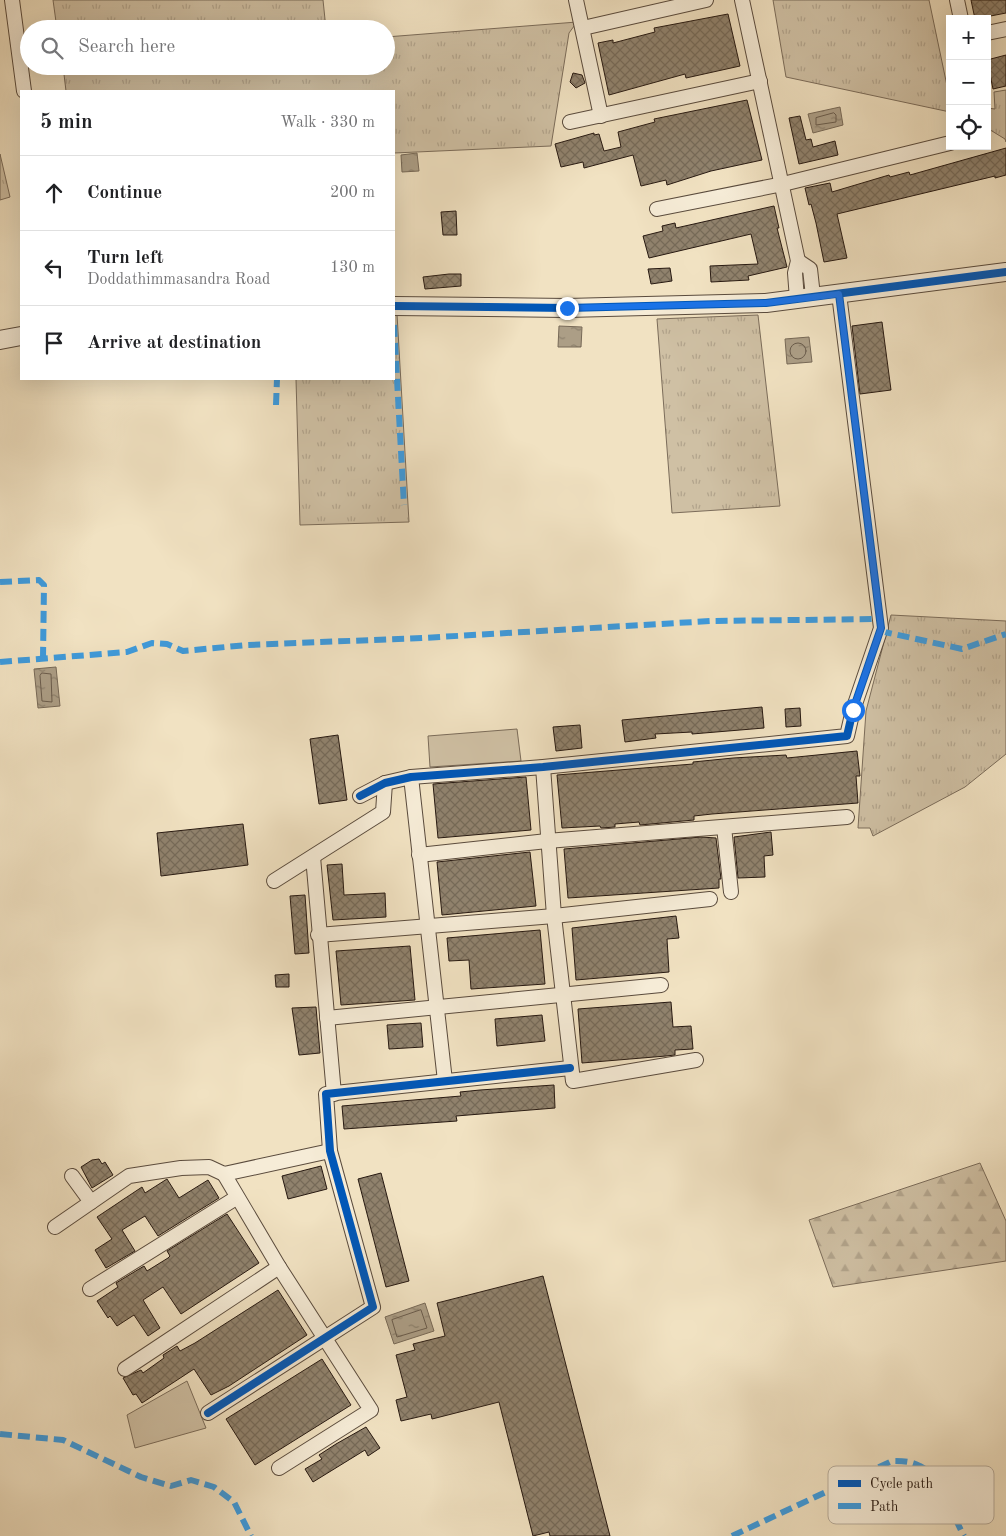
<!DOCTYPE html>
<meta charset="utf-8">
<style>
body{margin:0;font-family:"Old Standard TT",serif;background:#f2f2f2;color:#202124}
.controls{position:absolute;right:15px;top:15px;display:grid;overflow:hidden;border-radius:0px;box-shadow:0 5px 20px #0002}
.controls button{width:45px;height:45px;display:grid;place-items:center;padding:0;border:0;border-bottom:1px solid #e0e0e0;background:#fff;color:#202124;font:25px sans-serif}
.stop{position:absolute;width:15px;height:15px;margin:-11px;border:4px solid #1a73e8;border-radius:50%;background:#fff}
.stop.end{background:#1a73e8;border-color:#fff;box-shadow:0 1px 5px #0008}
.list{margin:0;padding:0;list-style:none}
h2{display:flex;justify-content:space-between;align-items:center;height:65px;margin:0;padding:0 20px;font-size:21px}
h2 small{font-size:16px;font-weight:400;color:#757577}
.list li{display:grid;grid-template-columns:32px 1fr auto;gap:15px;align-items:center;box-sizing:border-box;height:75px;padding:0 20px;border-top:1px solid #e0e0e0}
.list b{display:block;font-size:19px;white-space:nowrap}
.list p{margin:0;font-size:16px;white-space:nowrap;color:#757577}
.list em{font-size:16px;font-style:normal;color:#757577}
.icon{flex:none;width:28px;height:28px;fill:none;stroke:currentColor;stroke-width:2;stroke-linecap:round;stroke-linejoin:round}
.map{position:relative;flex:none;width:1006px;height:1536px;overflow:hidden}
.search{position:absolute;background:#fff;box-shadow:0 5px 20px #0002;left:20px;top:20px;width:375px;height:55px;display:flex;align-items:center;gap:12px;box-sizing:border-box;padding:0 18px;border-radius:28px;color:#757577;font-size:19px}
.panel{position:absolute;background:#fff;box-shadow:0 5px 20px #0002;left:20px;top:90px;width:375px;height:290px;border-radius:0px}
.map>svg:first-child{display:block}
</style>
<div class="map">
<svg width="1006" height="1536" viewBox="0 0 1006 1536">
<defs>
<pattern id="grass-tufts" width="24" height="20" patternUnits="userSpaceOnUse" patternTransform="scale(1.25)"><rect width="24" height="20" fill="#cfc0a4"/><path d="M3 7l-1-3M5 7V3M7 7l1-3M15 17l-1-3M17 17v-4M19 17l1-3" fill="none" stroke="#b2a48c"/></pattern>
<pattern id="forest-firs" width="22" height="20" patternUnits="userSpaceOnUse" patternTransform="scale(1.25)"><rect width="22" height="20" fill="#cfc0a4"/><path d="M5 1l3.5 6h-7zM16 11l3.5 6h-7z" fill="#b2a48c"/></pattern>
<pattern id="water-ripples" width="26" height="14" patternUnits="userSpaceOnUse" patternTransform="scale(1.25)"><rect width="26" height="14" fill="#ac9e86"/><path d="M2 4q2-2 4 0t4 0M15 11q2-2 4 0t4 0" fill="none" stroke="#8c806c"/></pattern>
<pattern id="building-cross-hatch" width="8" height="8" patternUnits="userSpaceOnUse" patternTransform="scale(1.25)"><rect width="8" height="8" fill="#90826d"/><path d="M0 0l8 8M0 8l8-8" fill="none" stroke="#766a58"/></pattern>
</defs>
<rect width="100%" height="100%" fill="#f1e2c2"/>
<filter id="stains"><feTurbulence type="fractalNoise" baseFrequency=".004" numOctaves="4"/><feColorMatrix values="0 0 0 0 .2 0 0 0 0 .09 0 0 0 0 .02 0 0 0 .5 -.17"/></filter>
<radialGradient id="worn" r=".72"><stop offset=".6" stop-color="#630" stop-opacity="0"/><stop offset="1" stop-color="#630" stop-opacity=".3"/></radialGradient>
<!-- grass -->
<g fill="url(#grass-tufts)" stroke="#7b6c5a">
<path d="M53,0H323L326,29H57Z"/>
<path d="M773,0H929L950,100V112L786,77Z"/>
<path d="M577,22L569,33L551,146L394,153V91H66L63,66H386V37Z"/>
<path d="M1006,90V142L1005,139L987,128V108L995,109L994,92Z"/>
<path d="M0,154L10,197L0,200Z"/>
<path d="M394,313L397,314L409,522L300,525L296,379H394Z"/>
<path d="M758,315L780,506L672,513L657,319Z"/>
<path d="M891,615L1006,621V754L965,787L873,836L870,828H858L866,711Z"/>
</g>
<!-- forest -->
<path fill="url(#forest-firs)" stroke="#7b6c5a" d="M980,1163L1006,1221V1261L833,1287L809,1220Z"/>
<!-- pitch -->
<g fill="#cfc0a4" stroke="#7b6c5a">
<path d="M517,729L521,761L430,767L428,736Z"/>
<path d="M187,1381L206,1428L135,1448L127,1415Z"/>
</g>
<!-- water -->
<g fill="url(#water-ripples)" stroke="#776957">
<path d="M840,107L843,125L813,133L808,114Z"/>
<path d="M417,153L419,171L402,172L401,155Z"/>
<path d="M559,326L582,327L581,347H558Z"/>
<path d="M809,337L812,362L787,364L785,339Z"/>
<path d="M56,667L60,706L38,708L34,669Z"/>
<path d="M425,1303L434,1331L394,1344L385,1317Z"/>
</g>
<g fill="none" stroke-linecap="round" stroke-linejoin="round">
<!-- shore -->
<g stroke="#6a5c4c" stroke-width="1">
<path d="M834,113L836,115V122L816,125V118Z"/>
<circle cx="798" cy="351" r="8"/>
<path d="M42,673L51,674L52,702L42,701L40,676Z"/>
<path d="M421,1310L427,1328L397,1337L392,1320Z"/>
</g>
</g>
<!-- building -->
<g fill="url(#building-cross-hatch)" stroke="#271911">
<path d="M971,0H1006V13L975,19Z"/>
<path d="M728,14L740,66L686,78L685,74L609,95L598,43L613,40V43L655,32L654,28Z"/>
<path d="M1006,55V86L993,89L987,60Z"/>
<path d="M573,73L582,75L585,83L576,88L570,82Z"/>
<path d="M747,100L762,160L711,171L667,185L666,180L641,186L633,155L584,168L583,162L561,167L555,144L594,133V135L599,134L604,151L621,147L618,132L655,122L654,119Z"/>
<path d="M800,116L806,140L811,139L813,147L835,141L838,155L799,164L789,118Z"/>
<path d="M1006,148V175L995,178V176L837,214L847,258L824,262L816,223L811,204L809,205L805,188L830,183L832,192L889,175L890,177L909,172L910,175Z"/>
<path d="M774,206L779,228H777L787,267L748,276L749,280L711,282L710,266L758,264L751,234L649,258L643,236L663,231L662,226L675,223L676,228Z"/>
<path d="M456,211L457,235H443L441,212Z"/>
<path d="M670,268L672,281L651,284L648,269Z"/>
<path d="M449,274H461V286L425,289L423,277Z"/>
<path d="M882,322L891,390L860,394L852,326Z"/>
<path d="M762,707L764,728L692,734V732L655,734L656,738L625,742L622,720Z"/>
<path d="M800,708L801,726L786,727L785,709Z"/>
<path d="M580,725L582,748L556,751L553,727Z"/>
<path d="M338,735L347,800L319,804L310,739Z"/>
<path d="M857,751L860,776H856L858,803L712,814L694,816V820L640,825L639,822L615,824V827L601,828L600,826L562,828L557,775L693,764V762L733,758L786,755L787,758Z"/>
<path d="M526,777L531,830L438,838L433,784Z"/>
<path d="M243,824L248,865L161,876L157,833Z"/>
<path d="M771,832L773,855L764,856L765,877L738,878L734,837Z"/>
<path d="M701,837L716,838L721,879H719V888L568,898L564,849Z"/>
<path d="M530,852L536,906L442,915L437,862Z"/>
<path d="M342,864L344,895L385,893L386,917L333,920L327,865Z"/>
<path d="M305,895L309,953L295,954L290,896Z"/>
<path d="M676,916L679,938L667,939L669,972L576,980L572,928Z"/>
<path d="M540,930L545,984L471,989L469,960L449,961L447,938Z"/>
<path d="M410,946L415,1000L341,1005L336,951Z"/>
<path d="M289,974V987H276L275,975Z"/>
<path d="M671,1002L673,1027L691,1026L693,1049L675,1050V1055L666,1056L582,1063L578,1009Z"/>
<path d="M316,1007L320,1053L299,1055L292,1008Z"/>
<path d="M542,1015L545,1041L497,1046L495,1019Z"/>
<path d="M421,1023L423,1047L389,1049L387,1025Z"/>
<path d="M554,1085L555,1108L456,1116L457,1121L344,1129L342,1106L461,1096L460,1092L480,1090Z"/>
<path d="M99,1159L102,1164L105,1162L113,1175L92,1188L81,1167L92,1160Z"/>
<path d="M321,1166L327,1189L288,1199L282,1176Z"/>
<path d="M381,1173L409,1281L386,1287L358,1179Z"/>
<path d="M167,1179L179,1198L208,1180L219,1198L158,1236L145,1216L122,1230L135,1251L106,1268L95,1250L112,1239L97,1217L142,1187L145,1193Z"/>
<path d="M227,1214L259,1263L181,1314L163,1287L143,1300L160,1328L148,1336L134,1315L117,1326L110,1316L108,1318L97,1301L118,1287L116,1283L144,1266L147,1271L168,1258L170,1256L167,1251Z"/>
<path d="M543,1276L610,1536H550L549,1532L533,1536L499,1402L432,1419L431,1414L401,1421L396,1400L407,1397L396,1355L415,1350L413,1344L445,1336L437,1303Z"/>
<path d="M278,1290L307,1335L229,1386L211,1395L194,1369L142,1403L136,1394L133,1395L123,1378L141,1370L143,1373L164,1358L163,1355L177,1346L180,1351L195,1343Z"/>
<path d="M322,1359L351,1405L255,1465L226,1419Z"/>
<path d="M366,1427L380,1448L368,1456L365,1450L313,1482L305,1469L322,1459L319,1455L336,1444Z"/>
</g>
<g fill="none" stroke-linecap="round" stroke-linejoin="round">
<!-- minor casing -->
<g stroke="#5a4b3d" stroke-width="16">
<g id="minor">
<path d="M12,0L24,91"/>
<path d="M576,0L601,116"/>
<path d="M742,0L798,261L795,273L797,299"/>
<path d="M957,0L961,19"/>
<path d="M583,28L706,0"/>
<path d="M987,33L1006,29"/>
<path d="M570,122L760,81"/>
<path d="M657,209L783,184L950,143"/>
<path d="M798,261L810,269L813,296"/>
<path d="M543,767L554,916L573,1081L696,1060"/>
<path d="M411,777L445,1081"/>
<path d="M360,796L385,783L411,777L543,767L847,736L853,710L881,628L839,294"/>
<path d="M724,827L731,892"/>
<path d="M419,855L547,841L847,817"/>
<path d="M313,857L334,1094"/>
<path d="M274,881L383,812L385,783"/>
<path d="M318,935L554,916L710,899"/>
<path d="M327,1018L661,985"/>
<path d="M224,1174L279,1267L371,1410L279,1468"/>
<path d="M72,1176L91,1202"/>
<path d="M55,1227L129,1176L181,1168L209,1167L224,1174L330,1151"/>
<path d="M90,1289L236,1198"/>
<path d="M125,1369L279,1267"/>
<path d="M208,1413L373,1307L330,1151L326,1094L570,1068"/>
</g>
</g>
<!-- tertiary casing -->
<g stroke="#5a4b3d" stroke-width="20">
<g id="tertiary">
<path d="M394,306L567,308L766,303L1006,272"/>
<path d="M0,340L21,336"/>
</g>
</g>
<!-- minor -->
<use href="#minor" stroke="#f6ecd7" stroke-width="14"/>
<!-- tertiary -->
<use href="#tertiary" stroke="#f6ecd7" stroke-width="18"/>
<!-- quiet -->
<g stroke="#3d9bde" stroke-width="6" stroke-dasharray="12 6" stroke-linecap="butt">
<path d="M394,325L404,505"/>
<path d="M276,405L277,379"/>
<path d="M0,582L39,580L44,585L43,658"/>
<path d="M880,631L962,649L1006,634"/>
<path d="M0,662L127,652L152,643L167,644L183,651L247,645L422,638L711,621L880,619"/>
<path d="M0,1434L63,1440L141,1477L171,1486L191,1480L214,1487L234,1502L251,1536"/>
<path d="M732,1536L892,1461C902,1461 911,1461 920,1466C938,1474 954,1518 964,1536"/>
</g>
<!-- cycleway casing -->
<g stroke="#f6ecd7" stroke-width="11">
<g id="cycleway">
<path d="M394,306L567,308L766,303L1006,272"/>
<path d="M360,796L385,783L411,777L543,767L847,736L853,710L881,628L839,294"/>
<path d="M208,1413L373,1307L330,1151L326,1094L570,1068"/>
</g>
</g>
<!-- cycleway -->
<use href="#cycleway" stroke="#0057b8" stroke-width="8"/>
</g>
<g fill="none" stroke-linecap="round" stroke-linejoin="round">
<!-- route -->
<path stroke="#1a73e8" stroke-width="6" d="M567,308L766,303L839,294L881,628L853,710"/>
</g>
<!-- legend -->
<rect x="828" y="1466" width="166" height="58" rx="8" fill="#f6ecd7" stroke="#b8ad9c" stroke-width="1"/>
<rect x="838" y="1480" width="23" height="7" fill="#0057b8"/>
<rect x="838" y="1503" width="23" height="6" fill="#3d9bde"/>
<g font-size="14" fill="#271911">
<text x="870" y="1488">Cycle path</text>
<text x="870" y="1511">Path</text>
</g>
<rect width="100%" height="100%" filter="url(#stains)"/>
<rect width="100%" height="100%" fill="url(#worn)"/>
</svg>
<div class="controls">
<button>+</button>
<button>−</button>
<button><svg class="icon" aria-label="locate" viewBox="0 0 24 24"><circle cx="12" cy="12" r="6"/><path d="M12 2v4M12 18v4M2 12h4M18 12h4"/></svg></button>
</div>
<div class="stop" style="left:853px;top:710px"></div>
<div class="stop end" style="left:567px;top:308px"></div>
<div class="search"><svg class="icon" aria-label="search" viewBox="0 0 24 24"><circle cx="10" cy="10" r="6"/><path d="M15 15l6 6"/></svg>Search here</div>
<section class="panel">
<h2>5 min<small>Walk · 330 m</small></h2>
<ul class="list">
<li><svg class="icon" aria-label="ahead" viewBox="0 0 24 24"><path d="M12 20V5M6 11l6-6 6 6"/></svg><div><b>Continue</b></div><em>200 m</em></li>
<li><svg class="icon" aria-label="left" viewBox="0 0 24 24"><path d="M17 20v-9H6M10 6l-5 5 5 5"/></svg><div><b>Turn left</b><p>Doddathimmasandra Road</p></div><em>130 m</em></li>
<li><svg class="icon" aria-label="arrive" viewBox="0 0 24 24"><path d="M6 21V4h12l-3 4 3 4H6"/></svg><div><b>Arrive at destination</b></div></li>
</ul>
</section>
</div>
